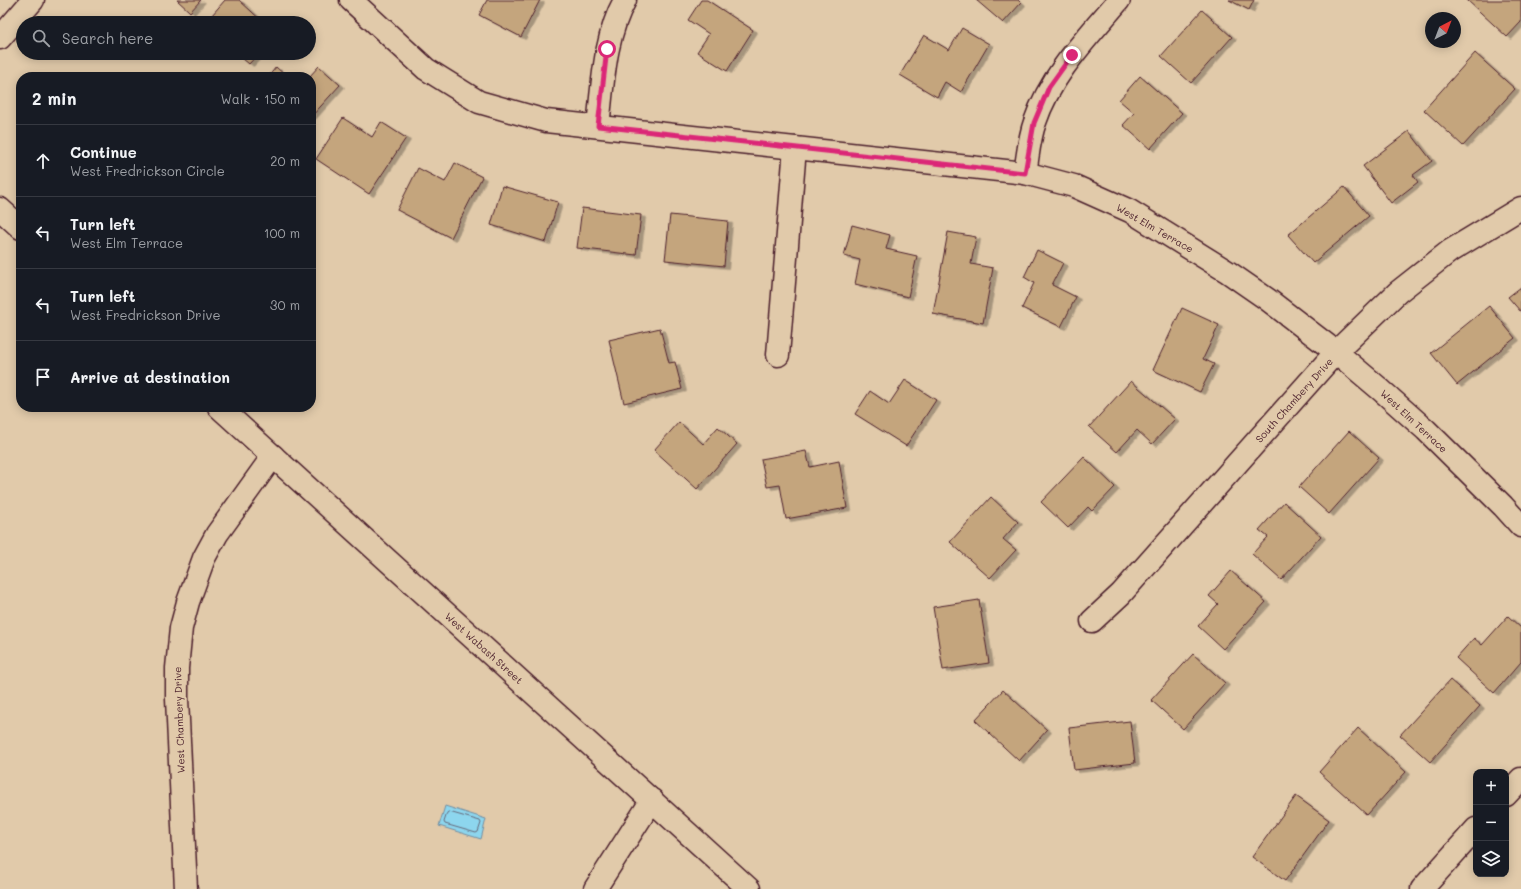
<!DOCTYPE html>
<meta charset="utf-8">
<style>
body{margin:0;font-family:Mali,sans-serif;background:#20242c;color:#f1f3f6}
.controls{position:absolute;right:12px;bottom:12px;display:grid;overflow:hidden;border-radius:8px;box-shadow:0 2px 10px #0003}
.controls button{width:36px;height:36px;display:grid;place-items:center;padding:0;border:0;border-bottom:1px solid #363941;background:#171b24;color:#f1f3f6;font:20px sans-serif}
.compass{position:absolute;left:1425px;top:12px;width:36px;height:36px;border-radius:50%;background:#171b24;box-shadow:0 2px 10px #0003;rotate:42deg}
.stop{position:absolute;width:12px;height:12px;margin:-9px;border:3px solid #db2777;border-radius:50%;background:#fff}
.stop.end{background:#db2777;border-color:#fff;box-shadow:0 1px 4px #0008}
.list{margin:0;padding:0;list-style:none}
h2{display:flex;justify-content:space-between;align-items:center;height:52px;margin:0;padding:0 16px;font-size:17px}
h2 small{font-size:13px;font-weight:400;color:#9ea1a6}
.list li{display:grid;grid-template-columns:26px 1fr auto;gap:12px;align-items:center;box-sizing:border-box;height:72px;padding:0 16px;border-top:1px solid #363941}
.list b{display:block;font-size:15px;white-space:nowrap}
.list p{margin:0;font-size:13px;white-space:nowrap;color:#9ea1a6}
.list em{font-size:13px;font-style:normal;color:#9ea1a6}
.icon{flex:none;width:22px;height:22px;fill:none;stroke:currentColor;stroke-width:2;stroke-linecap:round;stroke-linejoin:round}
.map{position:relative;flex:none;width:1521px;height:889px;overflow:hidden}
.search{position:absolute;background:#171b24;box-shadow:0 2px 10px #0003;left:16px;top:16px;width:300px;height:44px;display:flex;align-items:center;gap:10px;box-sizing:border-box;padding:0 14px;border-radius:22px;color:#9ea1a6;font-size:15px}
.panel{position:absolute;background:#171b24;box-shadow:0 2px 10px #0003;left:16px;top:72px;width:300px;height:340px;border-radius:16px}
.map>svg:first-child{display:block}
</style>
<div class="map">
<svg width="1521" height="889" viewBox="0 0 1521 889">
<defs>
<filter id="shadow"><feDropShadow dx="4.5" dy="2.5" stdDeviation="0" flood-color="#0004"/></filter>
</defs>
<rect width="100%" height="100%" fill="#e1caaa"/>
<filter id="ink" filterUnits="userSpaceOnUse"><feTurbulence type="fractalNoise" baseFrequency=".025" numOctaves="2"/><feDisplacementMap in="SourceGraphic" scale="8" xChannelSelector="R" yChannelSelector="G"/><feConvolveMatrix kernelMatrix="1 2 1 2 8 2 1 2 1" color-interpolation-filters="sRGB"/></filter>
<g filter="url(#ink)">
<!-- water -->
<path fill="#8dd6ee" stroke="#728da0" d="M445,806L486,819L481,839L439,826Z"/>
<g fill="none" stroke-linecap="round" stroke-linejoin="round">
<!-- shore -->
<path stroke="#656879" stroke-width="1" d="M449,812L480,821L481,823L478,832L476,833L445,824L444,822L447,813Z"/>
</g>
<!-- building -->
<g fill="#c4a57d" stroke="#4a1f2b" filter="url(#shadow)">
<path d="M177,0H201L190,12Z"/>
<path d="M225,0H239L264,23H205Z"/>
<path d="M487,0H540L521,37L479,15Z"/>
<path d="M701,0H707L753,30L727,71L697,52L709,34L688,20Z"/>
<path d="M976,0H1018L1021,3L1003,23Z"/>
<path d="M1229,0H1254L1249,10Z"/>
<path d="M1467,0H1521V22L1507,37Z"/>
<path d="M1202,10L1232,37L1191,83L1161,56Z"/>
<path d="M962,28L989,44L961,92L945,82L937,97L900,75L924,35L949,50Z"/>
<path d="M236,53H259L249,64Z"/>
<path d="M1475,53L1515,89L1463,146L1424,110Z"/>
<path d="M319,66L340,85L311,117V77H309Z"/>
<path d="M276,67L287,77H268Z"/>
<path d="M1140,76L1182,113L1150,149L1123,125L1134,113L1119,100Z"/>
<path d="M343,118L372,137L381,122L406,138L369,194L316,159Z"/>
<path d="M1409,131L1432,161L1413,175L1418,182L1391,203L1363,166Z"/>
<path d="M455,163L482,177L451,238L397,210L418,168L445,182Z"/>
<path d="M502,186L558,202L546,242L491,225Z"/>
<path d="M1344,187L1369,216L1313,263L1288,235Z"/>
<path d="M582,208L641,215L636,255L577,248Z"/>
<path d="M670,215L728,221L724,266L665,260Z"/>
<path d="M852,225L890,235L886,249L917,256L908,297L855,284L860,260L844,256Z"/>
<path d="M948,232L976,237L971,264L993,268L983,323L933,314Z"/>
<path d="M1037,250L1063,263L1052,285L1076,297L1061,327L1022,308L1034,283L1024,277Z"/>
<path d="M1521,287V312L1508,297Z"/>
<path d="M1489,306L1515,338L1457,385L1431,353Z"/>
<path d="M1182,308L1219,325L1203,359L1214,364L1200,392L1153,370Z"/>
<path d="M660,328L669,363L675,362L682,389L624,403L609,340Z"/>
<path d="M905,380L936,400L906,446L855,414L870,391L889,404Z"/>
<path d="M1131,381L1175,419L1152,444L1137,430L1117,452L1089,427Z"/>
<path d="M679,422L703,444L718,427L737,444L697,489L654,450Z"/>
<path d="M1349,431L1379,458L1329,514L1299,487Z"/>
<path d="M806,451L810,467L839,461L847,508L786,519L780,485L767,487L761,459Z"/>
<path d="M1084,457L1115,487L1092,511L1088,507L1068,528L1041,502Z"/>
<path d="M991,497L1018,522L1003,539L1016,550L990,578L950,542Z"/>
<path d="M1284,502L1321,536L1281,580L1252,554L1268,537L1259,530Z"/>
<path d="M1231,571L1266,602L1223,649L1198,626L1218,604L1209,596Z"/>
<path d="M979,600L989,663L943,670L933,607Z"/>
<path d="M1508,616L1521,628V662L1494,693L1456,658L1474,638L1482,645Z"/>
<path d="M1193,654L1225,683L1183,729L1151,700Z"/>
<path d="M1450,680L1480,706L1430,762L1400,735Z"/>
<path d="M1003,690L1047,730L1019,761L975,720Z"/>
<path d="M1130,721L1135,763L1074,770L1069,728Z"/>
<path d="M1358,728L1406,772L1367,815L1319,772Z"/>
<path d="M1296,796L1329,820L1285,881L1252,857Z"/>
</g>
<g fill="none" stroke-linecap="round" stroke-linejoin="round">
<!-- minor casing -->
<g stroke="#4a1f2b" stroke-width="25">
<g id="minor">
<path d="M351,0L426,69L479,102L546,121L1025,173L1074,186L1130,211L1228,272L1267,299L1336,352L1381,390L1426,430L1503,506L1521,526"/>
<path d="M0,38L33,0"/>
<path d="M598,126C603,84 604,38 625,0"/>
<path d="M1025,173C1028,156 1029,138 1035,122C1051,74 1087,38 1119,0"/>
<path d="M0,209L21,228"/>
<path d="M778,355L795,148"/>
<path d="M219,407L749,889"/>
<path d="M1092,621L1121,594L1336,352L1398,292L1450,251L1521,208"/>
<path d="M1506,795L1521,779"/>
<path d="M186,889L177,699V668L181,628L188,602L204,558L217,534L273,456"/>
<path d="M595,889L652,800"/>
<path d="M1422,889L1476,829"/>
</g>
</g>
<!-- minor -->
<use href="#minor" stroke="#e1caaa" stroke-width="22"/>
</g>
</g>
<g fill="none" stroke-linecap="round" stroke-linejoin="round" filter="url(#ink)">
<!-- route -->
<path stroke="#db2777" stroke-width="5" d="M607,49L598,126L1025,173L1034,123L1049,87L1072,55"/>
</g>
<g text-anchor="middle" dominant-baseline="central" stroke-width="4" stroke-linejoin="round" paint-order="stroke">
<!-- street labels -->
<g font-size="10" fill="#4a1f2b" stroke="#e1caaa">
<text transform="translate(1155 228) rotate(30)">West Elm Terrace</text>
<text transform="translate(1294 400) rotate(-48)">South Chambery Drive</text>
<text transform="translate(1414 421) rotate(43)">West Elm Terrace</text>
<text transform="translate(484 648) rotate(42)">West Wabash Street</text>
<text transform="translate(179 720) rotate(-92)">West Chambery Drive</text>
</g>
</g>
</svg>
<div class="controls">
<button>+</button>
<button>−</button>
<button><svg class="icon" aria-label="layers" viewBox="0 0 24 24"><path d="M12 4l9 5-9 5-9-5zM3 14l9 5 9-5"/></svg></button>
</div>
<svg class="compass" viewBox="-18 -18 36 36"><path d="M0-13l5 13h-10z" fill="#e53935"/><path d="M0 13l5-13h-10z" fill="#9ea1a6"/></svg>
<div class="stop" style="left:607px;top:49px"></div>
<div class="stop end" style="left:1072px;top:55px"></div>
<div class="search"><svg class="icon" aria-label="search" viewBox="0 0 24 24"><circle cx="10" cy="10" r="6"/><path d="M15 15l6 6"/></svg>Search here</div>
<section class="panel">
<h2>2 min<small>Walk · 150 m</small></h2>
<ul class="list">
<li><svg class="icon" aria-label="ahead" viewBox="0 0 24 24"><path d="M12 20V5M6 11l6-6 6 6"/></svg><div><b>Continue</b><p>West Fredrickson Circle</p></div><em>20 m</em></li>
<li><svg class="icon" aria-label="left" viewBox="0 0 24 24"><path d="M17 20v-9H6M10 6l-5 5 5 5"/></svg><div><b>Turn left</b><p>West Elm Terrace</p></div><em>100 m</em></li>
<li><svg class="icon" aria-label="left" viewBox="0 0 24 24"><path d="M17 20v-9H6M10 6l-5 5 5 5"/></svg><div><b>Turn left</b><p>West Fredrickson Drive</p></div><em>30 m</em></li>
<li><svg class="icon" aria-label="arrive" viewBox="0 0 24 24"><path d="M6 21V4h12l-3 4 3 4H6"/></svg><div><b>Arrive at destination</b></div></li>
</ul>
</section>
</div>
